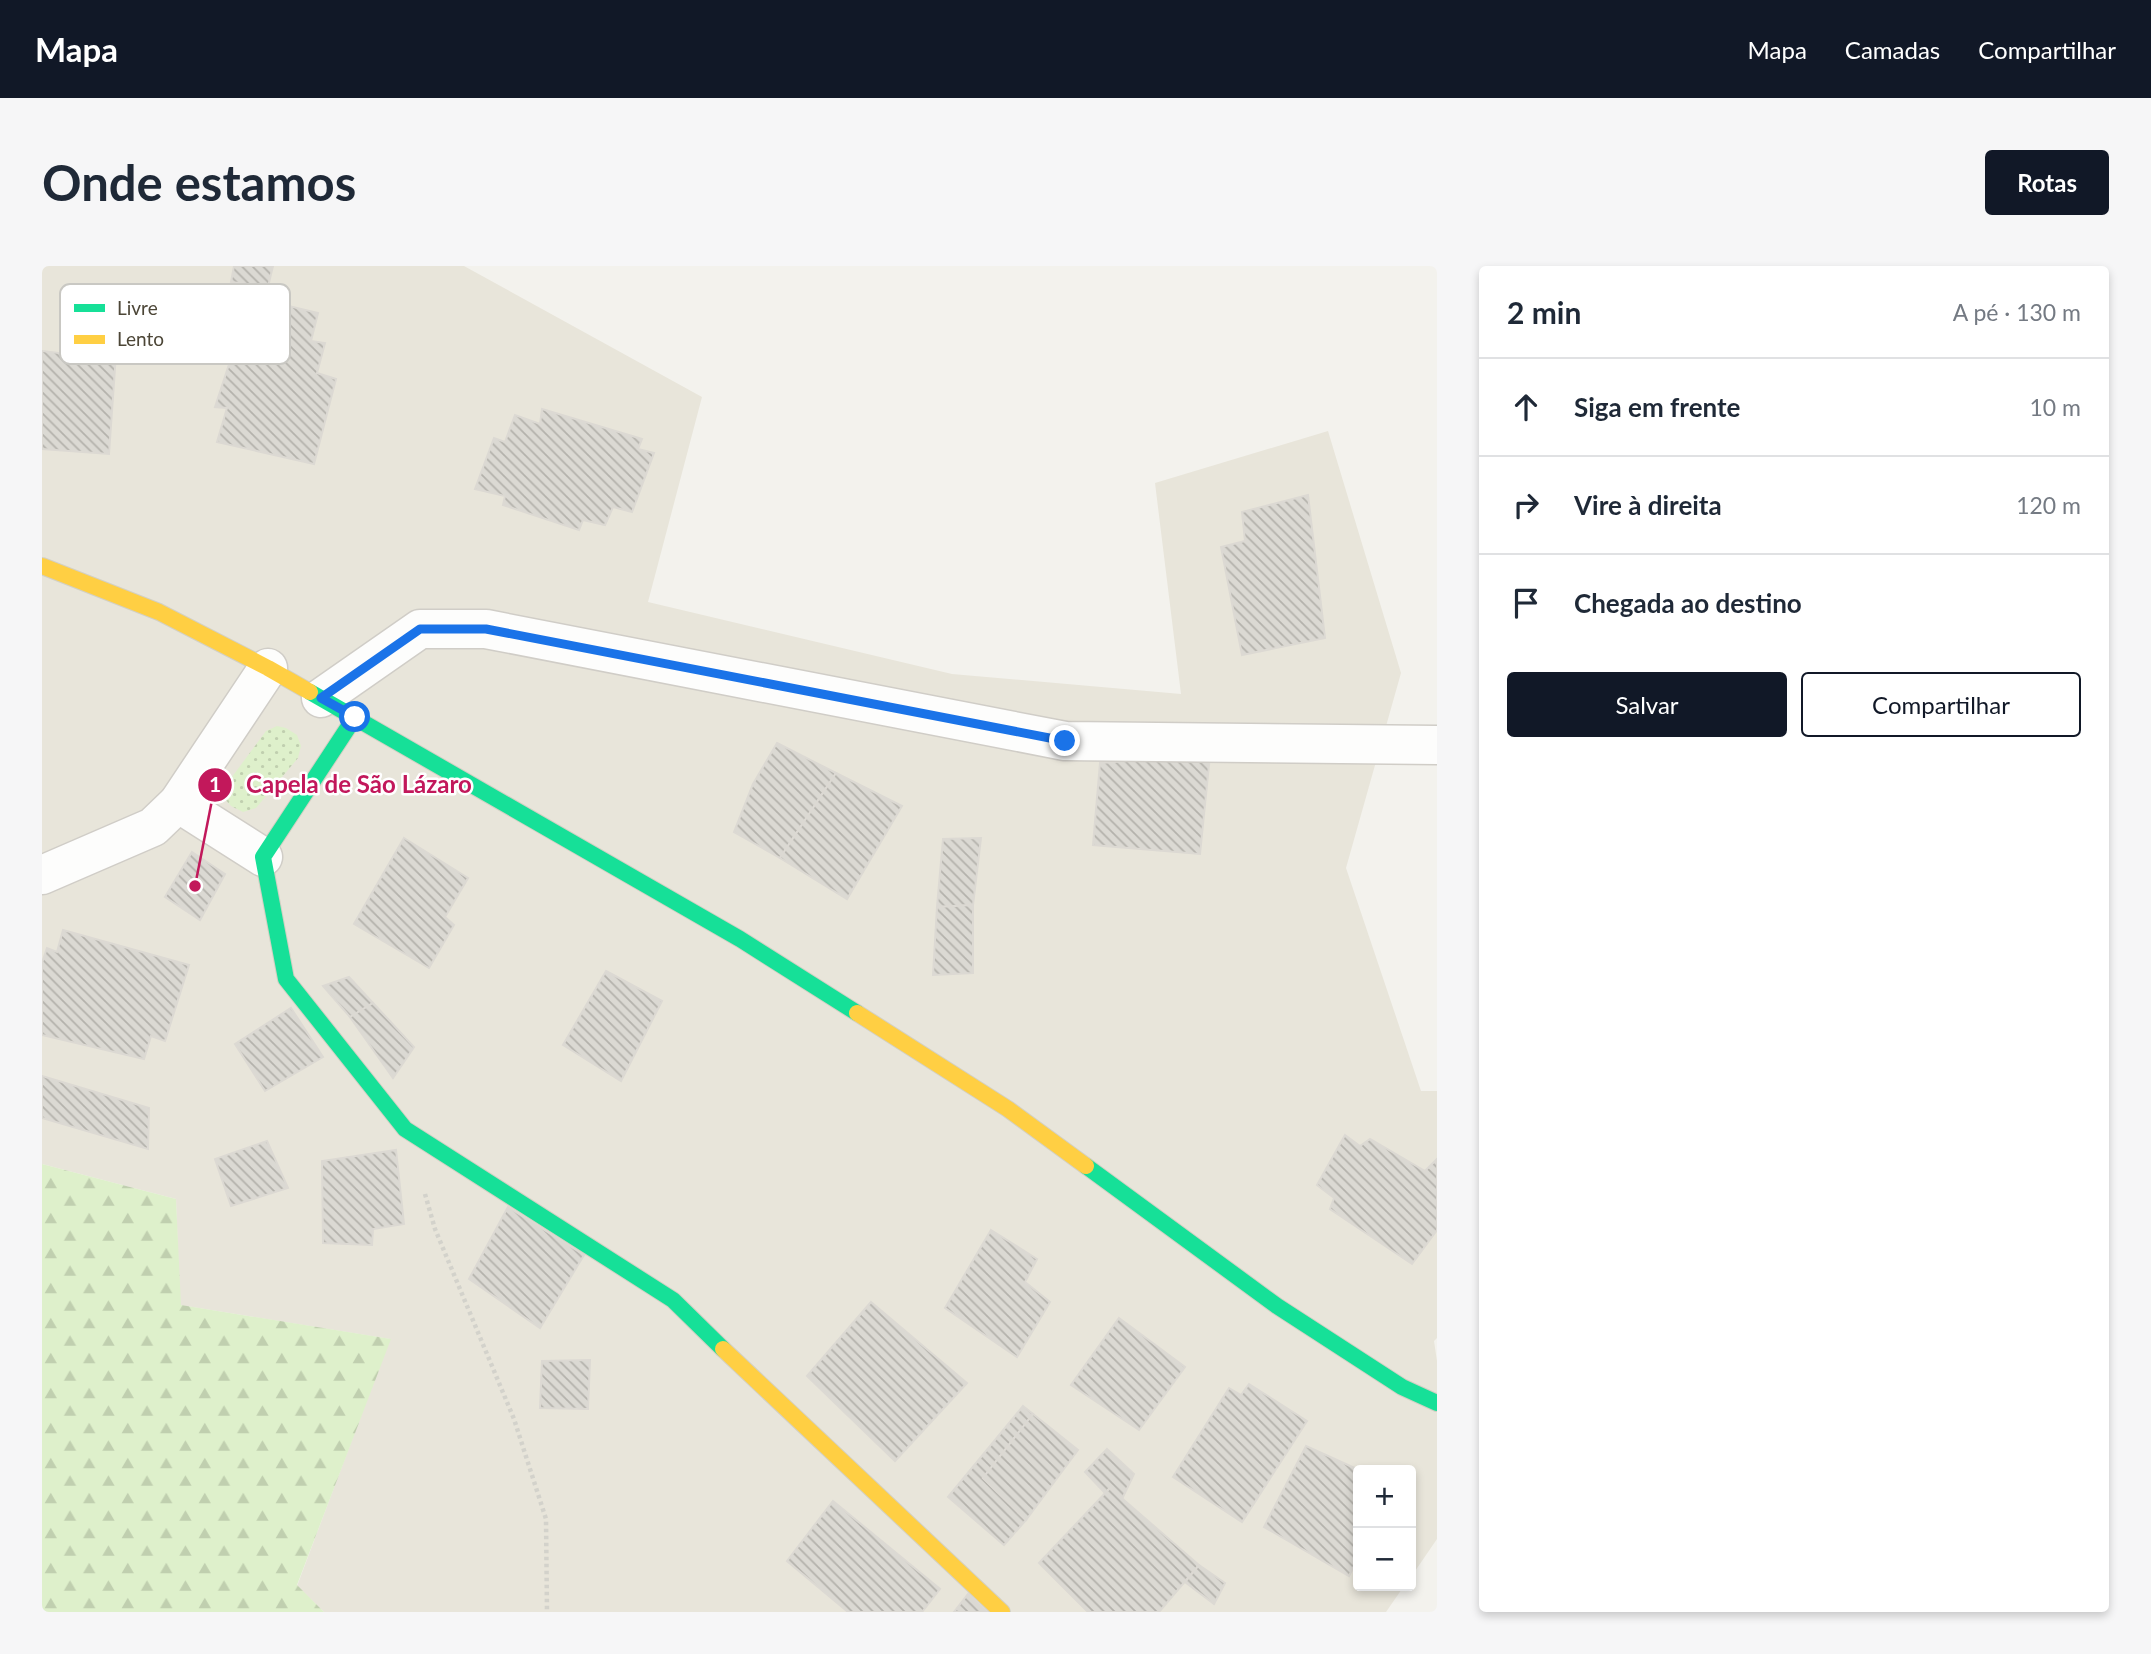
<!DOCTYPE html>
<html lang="pt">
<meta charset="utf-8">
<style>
body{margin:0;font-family:Lato,sans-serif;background:#f6f6f7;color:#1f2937}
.controls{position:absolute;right:21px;bottom:21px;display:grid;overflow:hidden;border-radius:7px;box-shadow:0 4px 10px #0003}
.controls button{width:63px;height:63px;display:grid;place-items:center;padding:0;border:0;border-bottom:2px solid #e0e1e3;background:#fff;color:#1f2937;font:35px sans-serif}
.stop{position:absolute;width:21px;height:21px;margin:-16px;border:5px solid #1a73e8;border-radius:50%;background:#fff}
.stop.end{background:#1a73e8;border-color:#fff;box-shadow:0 2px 7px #0008}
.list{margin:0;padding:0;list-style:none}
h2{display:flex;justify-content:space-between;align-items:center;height:91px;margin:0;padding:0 28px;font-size:30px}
h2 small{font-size:23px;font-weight:400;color:#747a83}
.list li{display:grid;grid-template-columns:46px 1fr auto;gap:21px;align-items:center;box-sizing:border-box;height:98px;padding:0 28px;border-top:2px solid #e0e1e3}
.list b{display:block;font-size:26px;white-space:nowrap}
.list em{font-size:23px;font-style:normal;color:#747a83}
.actions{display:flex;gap:14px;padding:21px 28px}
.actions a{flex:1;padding:16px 0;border:2px solid #111827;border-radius:7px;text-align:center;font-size:24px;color:#111827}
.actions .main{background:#111827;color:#fff}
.icon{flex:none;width:38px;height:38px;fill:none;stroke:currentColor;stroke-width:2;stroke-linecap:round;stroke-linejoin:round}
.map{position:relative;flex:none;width:1395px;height:1346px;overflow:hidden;border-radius:7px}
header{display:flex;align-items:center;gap:42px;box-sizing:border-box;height:98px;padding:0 35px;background:#111827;color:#fff}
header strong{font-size:33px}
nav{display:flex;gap:38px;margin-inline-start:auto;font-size:24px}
.intro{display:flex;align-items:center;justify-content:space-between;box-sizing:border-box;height:168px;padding:0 42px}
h1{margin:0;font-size:49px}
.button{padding:18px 32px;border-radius:7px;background:#111827;color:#fff;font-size:24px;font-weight:700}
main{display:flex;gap:42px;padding:0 42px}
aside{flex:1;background:#fff;border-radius:7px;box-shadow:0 4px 10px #0003}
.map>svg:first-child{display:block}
</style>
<header>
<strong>Mapa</strong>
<nav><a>Mapa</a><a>Camadas</a><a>Compartilhar</a></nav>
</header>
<div class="intro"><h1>Onde estamos</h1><a class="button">Rotas</a></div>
<main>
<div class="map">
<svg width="1395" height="1346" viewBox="0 0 1395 1346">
<defs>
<pattern id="forest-firs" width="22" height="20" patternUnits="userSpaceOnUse" patternTransform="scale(1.75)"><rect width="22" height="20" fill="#def0cb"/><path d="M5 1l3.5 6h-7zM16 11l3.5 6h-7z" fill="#c0cfaf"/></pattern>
<pattern id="garden-dots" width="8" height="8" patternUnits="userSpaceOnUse" patternTransform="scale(1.75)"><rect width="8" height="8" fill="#def0cb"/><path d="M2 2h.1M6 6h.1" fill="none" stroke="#c0cfaf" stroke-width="1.8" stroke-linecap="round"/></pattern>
<pattern id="building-back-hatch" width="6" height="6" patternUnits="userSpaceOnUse" patternTransform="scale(1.75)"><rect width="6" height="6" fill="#dbd9d3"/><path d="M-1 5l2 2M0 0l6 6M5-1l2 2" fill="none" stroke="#b4b2ac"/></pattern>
</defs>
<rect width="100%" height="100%" fill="#f3f2ed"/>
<!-- residential -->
<path fill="#e8e5da" d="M0,0H422L660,131L606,336L910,408L1139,428L1113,217L1286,165L1359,407L1304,602L1379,825H1395V1072L1392,1075L1395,1095V1273L1369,1311V1204H1316V1320H1362L1344,1346H282L255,1320L348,1073L138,1039L134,933L0,898Z"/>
<!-- forest -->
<path fill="url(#forest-firs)" d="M0,898L134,933L139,1039L349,1073L255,1319L282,1346H0Z"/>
<!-- garden -->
<path fill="url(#garden-dots)" d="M235,460L244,462L255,469L259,480L256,492L214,542L201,546L189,540L181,531V523L224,465Z"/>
<!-- building -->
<g fill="url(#building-back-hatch)" stroke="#dcd9d3" stroke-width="2">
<path d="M192,0H231L226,21L189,16Z"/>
<path d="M209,31L276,47L269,75L283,77L275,107L294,113L272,198L175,176L185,142L173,141Z"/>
<path d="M34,79L74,88L67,188L0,183V85L33,89Z"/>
<path d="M500,143L600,173L596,183L612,187L590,246L571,241L563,259L541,254L537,264L461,239L463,230L433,223L452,172L463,176L473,149L498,158Z"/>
<path d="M1266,229L1283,372L1200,389L1179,281L1203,275L1200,246Z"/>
<path d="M735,477L794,507L738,592L692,566L711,518Z"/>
<path d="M1168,489L1158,588L1051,579L1058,497Z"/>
<path d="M794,507L860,540L805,633L738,592Z"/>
<path d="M362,572L426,612L403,651L412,659L387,702L312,658Z"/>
<path d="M939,572L931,639L895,641L901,573Z"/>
<path d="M150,586L183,608L158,654L123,631Z"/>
<path d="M931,639V707L891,709L895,641Z"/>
<path d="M21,664L147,699L123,775L109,770L102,793L0,769V746L2,742H0V697L5,682L15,686Z"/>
<path d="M564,705L620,735L579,815L521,779Z"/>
<path d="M307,711L331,737L308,751L281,720Z"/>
<path d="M331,737L372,781L351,812L308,751Z"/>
<path d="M249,742L281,791L223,825L193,778Z"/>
<path d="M0,810L107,842L106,883L0,852Z"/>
<path d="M1303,869L1318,880L1328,873L1383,905L1395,893V964L1370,998L1288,943L1292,932L1275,919Z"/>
<path d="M225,875L246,922L189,940L173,893Z"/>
<path d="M354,884L362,958L331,963L330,979L281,977L280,895Z"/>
<path d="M466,941L542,989L498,1062L427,1013Z"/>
<path d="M949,964L995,993L983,1016L1008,1036L975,1091L903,1042Z"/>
<path d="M829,1036L925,1117L853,1195L765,1110Z"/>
<path d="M1077,1052L1143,1101L1097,1164L1029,1119Z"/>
<path d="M548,1094L546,1143L498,1142L500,1095Z"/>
<path d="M1207,1118L1265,1155L1200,1256L1131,1211L1187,1122L1199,1129Z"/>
<path d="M981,1140L991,1148L941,1212L984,1254L962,1279L906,1231Z"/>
<path d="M991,1148L1036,1184L984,1254L941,1212Z"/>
<path d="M1264,1180L1317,1204L1316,1292L1307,1310L1222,1261Z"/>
<path d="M1065,1183L1092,1208L1080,1233L1068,1222L1063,1227L1043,1206Z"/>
<path d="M1068,1222L1157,1299L1117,1346H1046L997,1297Z"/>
<path d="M791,1235L898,1323L880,1346H806L745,1295Z"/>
<path d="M1157,1299L1183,1317L1172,1338L1143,1316Z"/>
<path d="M926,1328L945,1346H912Z"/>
</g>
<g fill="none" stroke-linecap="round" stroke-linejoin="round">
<!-- street casing -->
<g stroke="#d0cdc7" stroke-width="41">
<g id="street">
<path d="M279,432L378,363H444L1023,475L1395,479"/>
<path d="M136,537L221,591"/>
<path d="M0,609L111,561L136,537L226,402"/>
</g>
</g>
<!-- fast casing -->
<g stroke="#d3d0c3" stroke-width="18">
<g id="fast">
<path d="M268,426L698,673L815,747"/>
<path d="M313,451L221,591L244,713L363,863L631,1034L681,1083"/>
<path d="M1044,900L1235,1040L1360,1121L1395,1137"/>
</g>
</g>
<!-- slow casing -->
<g stroke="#d3d0c3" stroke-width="18">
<g id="slow">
<path d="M0,300L117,346L226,402L268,426"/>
<path d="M815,747L966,843L1044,900"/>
<path d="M681,1083L960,1346"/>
</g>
</g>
<!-- path -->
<path stroke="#d3d2cb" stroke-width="4.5" stroke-dasharray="3.5 3.5" stroke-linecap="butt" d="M383,928L393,963L472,1153L504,1253L505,1346"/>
<!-- street -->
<use href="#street" stroke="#fdfdfc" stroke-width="38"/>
<!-- fast -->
<use href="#fast" stroke="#16e098" stroke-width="16"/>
<!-- slow -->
<use href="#slow" stroke="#ffcf43" stroke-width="16"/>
</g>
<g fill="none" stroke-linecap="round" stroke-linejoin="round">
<!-- route -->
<path stroke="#1a73e8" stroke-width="9" d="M313,451L279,432L378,363H444L1023,475"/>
</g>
<!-- legend -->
<rect x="18" y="18" width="230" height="80" rx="10" fill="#fff" stroke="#c9c8c3" stroke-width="2"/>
<rect x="32" y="38" width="31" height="8" fill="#16e098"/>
<rect x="32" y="69" width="31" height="9" fill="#ffcf43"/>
<g font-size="19" fill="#4c4637">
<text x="75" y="49">Livre</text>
<text x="75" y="80">Lento</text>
</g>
<!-- callouts -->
<path fill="none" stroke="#c2185b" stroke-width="2.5" d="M153 620L173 519"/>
<g fill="#c2185b" stroke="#fff" stroke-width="2.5">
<circle cx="153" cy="620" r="7"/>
<circle cx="173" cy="519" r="18"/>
</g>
<g font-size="21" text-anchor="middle" font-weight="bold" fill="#fff">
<text x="173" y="526">1</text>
</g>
<g font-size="24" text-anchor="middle" font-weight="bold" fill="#c2185b" stroke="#fff" stroke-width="5" stroke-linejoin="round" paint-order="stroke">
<text x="317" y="527">Capela de São Lázaro</text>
</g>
</svg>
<div class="controls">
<button>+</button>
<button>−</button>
</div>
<div class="stop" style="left:313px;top:451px"></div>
<div class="stop end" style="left:1023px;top:475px"></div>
</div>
<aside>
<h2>2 min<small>A pé · 130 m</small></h2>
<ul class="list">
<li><svg class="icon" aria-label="ahead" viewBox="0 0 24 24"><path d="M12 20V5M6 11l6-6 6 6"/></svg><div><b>Siga em frente</b></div><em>10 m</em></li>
<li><svg class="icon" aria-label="right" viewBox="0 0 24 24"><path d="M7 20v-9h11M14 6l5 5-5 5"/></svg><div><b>Vire à direita</b></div><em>120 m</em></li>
<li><svg class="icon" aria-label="arrive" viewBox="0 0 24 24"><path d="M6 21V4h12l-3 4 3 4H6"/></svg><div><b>Chegada ao destino</b></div></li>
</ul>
<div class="actions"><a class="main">Salvar</a><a>Compartilhar</a></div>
</aside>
</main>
